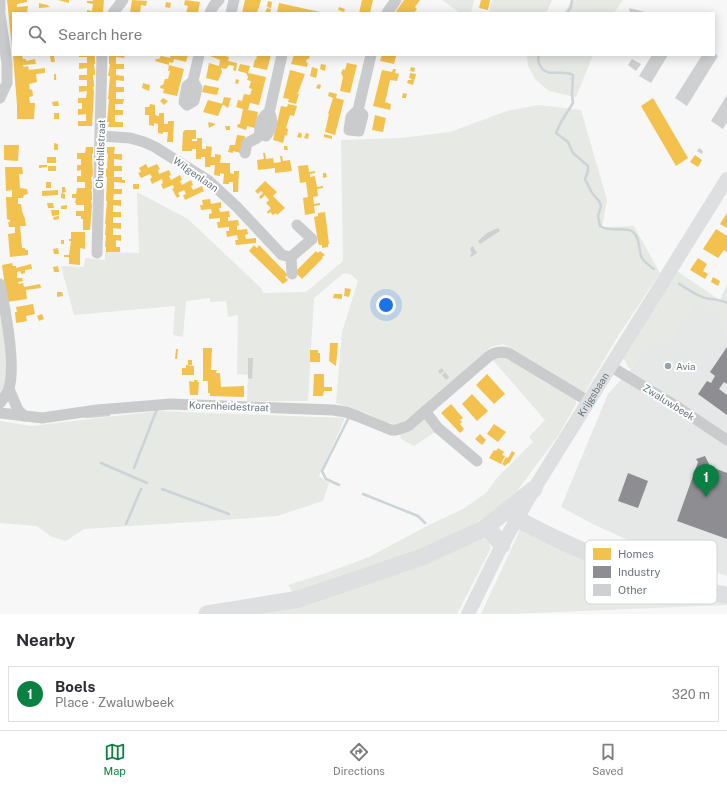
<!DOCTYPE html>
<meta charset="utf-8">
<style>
body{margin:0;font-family:"Public Sans",sans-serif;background:#f7f7f7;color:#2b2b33}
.you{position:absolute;left:386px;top:305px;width:14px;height:14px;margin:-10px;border:3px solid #fff;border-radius:50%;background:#1a73e8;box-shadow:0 0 0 6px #1a73e833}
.badge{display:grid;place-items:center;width:26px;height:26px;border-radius:50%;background:#0b8043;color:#fff;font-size:13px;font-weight:700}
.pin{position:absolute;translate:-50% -33px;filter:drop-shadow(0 1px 2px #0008)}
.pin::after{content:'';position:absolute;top:21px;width:14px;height:12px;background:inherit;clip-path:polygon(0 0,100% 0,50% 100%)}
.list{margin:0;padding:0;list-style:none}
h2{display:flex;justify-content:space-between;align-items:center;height:52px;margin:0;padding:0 16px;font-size:17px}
h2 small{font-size:13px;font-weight:400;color:#7c7c81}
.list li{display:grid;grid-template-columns:26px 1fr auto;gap:12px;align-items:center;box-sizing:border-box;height:56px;margin:0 8px 8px;padding:0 8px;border:1px solid #e1e1e2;border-radius:0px}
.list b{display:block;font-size:15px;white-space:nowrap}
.list p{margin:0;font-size:13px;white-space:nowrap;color:#7c7c81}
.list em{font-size:13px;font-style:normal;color:#7c7c81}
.icon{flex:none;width:22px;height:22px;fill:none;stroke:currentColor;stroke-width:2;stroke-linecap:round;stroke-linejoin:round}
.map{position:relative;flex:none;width:727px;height:614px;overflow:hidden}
.search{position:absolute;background:#fff;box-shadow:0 2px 10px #0003;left:12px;right:12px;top:12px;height:44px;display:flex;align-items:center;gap:10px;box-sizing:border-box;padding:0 14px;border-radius:0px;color:#7c7c81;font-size:15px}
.sheet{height:116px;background:#fff}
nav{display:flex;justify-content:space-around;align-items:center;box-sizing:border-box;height:56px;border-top:1px solid #e1e1e2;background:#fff;font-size:11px;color:#7c7c81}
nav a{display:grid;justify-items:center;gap:2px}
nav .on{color:#0b8043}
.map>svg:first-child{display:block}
</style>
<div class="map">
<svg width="727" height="614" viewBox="0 0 727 614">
<rect width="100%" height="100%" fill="#f7f7f7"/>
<!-- built -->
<g fill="#e6e7e7">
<path d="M727,284V305L720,300Z"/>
<path d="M695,302L718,316L726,331L727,329V576L652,551L595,525L561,507L608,394L633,367L651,340L664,343L671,340Z"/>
</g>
<!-- green -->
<g fill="#e6e9e4">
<path d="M442,0H474L471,13H460Z"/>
<path d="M492,0H552L546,13H494L489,12Z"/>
<path d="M572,0H623L614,13H564Z"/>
<path d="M527,55H593L576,97L549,91L535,79L528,66Z"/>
<path d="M538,105L581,110L607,200L602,227L634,226L660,273L618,336L585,392L579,390L503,344L491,347L411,416L401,423L394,424L385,422L366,413L336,403L342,332L358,281L350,274L344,273L314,298L308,401H247L248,375L237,374L238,315L228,317L226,301L210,302V298L186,301L183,337L173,335L175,306L74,315L61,266L84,267L85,258L105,260V252L139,253L137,192L188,219L262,289L263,293L306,292L343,261L341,140L401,138L450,132L507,111Z"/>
<path d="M677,271L727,305V329L726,331L715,323L718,316L695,303L671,340L664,343L651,340L633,367L630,369L627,365L623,357Z"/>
<path d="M0,309L4,334L7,383L0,396Z"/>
<path d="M499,354L552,386H558L576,397V404L558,436L517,491L493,511L456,536L383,567L294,594L288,585L326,573L369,557L427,526L463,509L486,493L497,478L533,442L529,437L545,420L491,358Z"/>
<path d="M158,411L345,418L319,476L329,483L323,501L277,516L239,519L84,529L66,541L52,537L37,526L0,523V421L31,426Z"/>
<path d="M424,417L437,431L414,446L401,439L400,433Z"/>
<path d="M527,528L727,598V605L510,614H481L520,530Z"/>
<path d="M477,537L488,541L491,548L457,614H240Z"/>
</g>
<!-- homes -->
<g fill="#f2c14e">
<path d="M7,0H27V2L17,4V7L28,6L27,13H13V47H12Z"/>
<path d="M59,0H69V3L58,0Z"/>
<path d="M93,0H104L103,12L87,13V10L92,11L93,4L87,3V1H93Z"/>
<path d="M132,0L147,1L146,6L141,5L140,13H130Z"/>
<path d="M185,0L200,2L198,13H186L188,6L184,5Z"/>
<path d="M245,0H261L257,13H242Z"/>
<path d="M362,0H373L370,13H359Z"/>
<path d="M404,0H420L415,7L417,9L414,13H395Z"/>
<path d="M481,0H490L488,10L479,8Z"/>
<path d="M268,1L272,2L271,8L267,7Z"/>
<path d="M166,2L171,3L170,8L165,7Z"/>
<path d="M39,3L47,5L50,7L39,8Z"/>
<path d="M279,3L320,12V13H277Z"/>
<path d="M339,7L345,9L344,12L338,10Z"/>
<path d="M267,8L271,9L270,13H265Z"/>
<path d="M13,55H22L23,59H26V61L35,59L36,64L23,65L24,67L28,66L29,70L45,68V73L36,74L37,82L29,84L30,90L32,89L33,96L29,97L30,103H35L34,119H17V105Z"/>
<path d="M79,55H94L95,57V64H94L95,72V75H93L94,84V87H93L94,92L92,126H78V121H86V114L78,115V109H82V103H78V98H86L87,91L79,92V86H87V80H79V75H87V68L79,69V63H87V57H79Z"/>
<path d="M110,55H125L124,58L116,57V64H124V69H116V75L124,76V81L116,80V87H124V92H116V99H124L123,104H115V110H123V115H115V122H123V127H108L109,122H107L109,99H108L110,76H108L110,64H109V57Z"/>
<path d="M171,55H188L186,62L174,59L173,63L169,62V65L155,61L156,59H159L161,56L170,58Z"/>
<path d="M211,55H225V56L229,57L228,61L237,63L236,71L233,70L234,66L229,65L226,69L221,68L222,72L218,81L206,78L209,63L219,66L220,60L210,56Z"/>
<path d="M257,55H271L267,70L253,67L255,59L256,60Z"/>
<path d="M294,55H310L309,59H307L306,62L308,63L307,67L291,64Z"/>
<path d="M382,55H395L396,56L394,64L380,61Z"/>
<path d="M50,56H54L55,62H51Z"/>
<path d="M347,63L357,65L350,93L340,91L343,77L341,73L343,69L345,70Z"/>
<path d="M240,64L250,66L248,73L266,77L259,105L250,103L248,110L258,112L255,128L247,126L246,130L237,127L238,124H240L243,109L236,107L238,100L242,101L244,94L250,95L252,89L249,88L251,81L247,80L248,77L246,73L238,71Z"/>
<path d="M321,64L326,65L325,71L320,69Z"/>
<path d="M169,65L184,69L177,96L163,93L164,89L160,88L161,85H163L165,79H168L170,71H168Z"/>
<path d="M312,67L318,69L316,78L310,76Z"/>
<path d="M411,67L415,68L414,72L410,71Z"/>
<path d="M393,69H396L395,73L399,74L397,81L390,80L387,94L385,102L391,104L390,110L373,106L382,70L392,72Z"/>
<path d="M290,70L305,74L298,93H296L299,94L296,104L288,102L289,99L283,98Z"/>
<path d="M410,73L416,74L413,85L407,83L408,80H411L412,79L409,78Z"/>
<rect x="54" y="74" width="2" height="6"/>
<path d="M236,79L239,80L238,84L235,83Z"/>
<path d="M143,83L150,85L149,91L142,88Z"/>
<path d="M318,84L321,85L320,89L316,88Z"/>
<path d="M204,85L219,88L217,95L202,92Z"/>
<path d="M329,92L337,94L336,98L344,100L335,135L325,132L329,114H328L333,98L328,96Z"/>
<path d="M403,93L407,94L406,98H402Z"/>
<path d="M224,97L231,98L228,108L222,104Z"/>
<path d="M163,98L168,101L164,105L160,101Z"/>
<path d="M653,98L688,158L676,166L641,106Z"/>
<path d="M208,100L223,104L218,116L203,112Z"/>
<path d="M58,101L59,106H53L52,102Z"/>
<path d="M150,104L155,105V115L159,116V113H164V124H168V121H174L173,142H167L168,132H163V134L158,133V124L154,123V126L149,125V115H145V107H149Z"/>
<path d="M288,104L297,106L294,116L290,115L286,128L288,129L287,136L285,135L283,143L273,140L281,106L287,107Z"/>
<rect x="54" y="113" width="5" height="6"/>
<path d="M375,115L386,118L383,132L372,130Z"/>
<path d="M208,122L216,124L209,128Z"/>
<path d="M225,126H230V130H226Z"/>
<path d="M185,130H196V139H192V141H197V138H202V149H206V146L212,147L211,157H215V154L221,155L220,163H230V173L234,174V171H239L238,192H233V182H229V184H223L224,174L220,173V176L214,175L215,165H211L210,167H205V157H201V159H196V149H192V151H182L183,132Z"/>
<path d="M299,132L302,134L301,138L297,137Z"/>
<path d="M306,133L309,134L308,139L304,138Z"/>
<path d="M324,134L332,136V139L324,137Z"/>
<path d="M237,135L245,136L241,153L233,151V153L228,152L230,145H235Z"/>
<path d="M54,143L58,144V150H54Z"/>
<path d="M4,145H19L18,161L4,160Z"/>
<path d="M284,146H287L288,150H284Z"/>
<path d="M86,147H93V154H92L93,174L92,177H91L92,182V189H91L92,193V200H91L92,205L90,230H83V219H81V216H76V211H84V205H76V203H75L76,198H72V194H76L77,188H85V182H77V176H81V170L77,171V165H81V159H77V153H85Z"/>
<path d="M107,147H115L114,154H122V160L114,159V166H122V171H114V177H122V180H125V183L114,182V189H122V194H114L113,200H121V206L113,205V212H121V217H113V223H121V229L113,228V235H121V241L116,240V247H120V252H106V247H105L106,235H105L106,224H105L107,201H106L107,177H106V170L108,166H107L108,154H107Z"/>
<path d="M263,153H265L266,159L273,158L274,163L281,162L280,156H282L283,161L290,160L292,171L275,173V168L258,170L257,160L264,159Z"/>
<path d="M695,155L702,160L698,167L690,162Z"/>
<rect x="47" y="157" width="9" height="6"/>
<path d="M146,164L148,168L157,164L160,169L158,170L159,174L169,170L171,175L169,176L171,180L180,175L182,180L180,181L182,185L191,180L193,185L191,186L193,190L202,186L204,191L185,200L183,195L186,194L184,190L178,193L180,196L177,198L172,189L174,188L173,185L163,189L161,184L163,183L162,179L152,184L150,179L152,177L150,174L141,178L138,173L141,172L139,168Z"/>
<path d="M39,165H47V167L39,168Z"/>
<path d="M308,165L309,172L315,171V173L310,174V177L315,176L317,187L323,186V188L317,189L318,196L313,197L314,204L320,203V205L314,206L315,213L305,215L303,198L308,197L306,182L300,183L298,166Z"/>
<rect x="48" y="166" width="8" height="5"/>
<path d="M5,167H22L23,174H19L20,188L27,189L28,194L24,195L23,198H18V204H21L22,211L25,219L26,226H20L22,248H25V250H28V255L10,257L8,234L15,233V227H9L8,222H10V220L7,219L6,197H12V190L6,191Z"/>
<path d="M323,173H326L327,177L323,178Z"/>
<path d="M265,181L277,192L273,196L285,208L277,215L276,213L273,215L270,212L268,214L267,212L271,208L266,203L269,200L265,195L261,199L259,197L263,193L261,191L258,194L255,191Z"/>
<rect x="46" y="182" width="5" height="6"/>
<rect x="133" y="184" width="6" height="5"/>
<path d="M62,187H65L66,192L62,193Z"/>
<path d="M58,190V195L42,196V191Z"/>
<path d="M61,193L65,194V199L61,198Z"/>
<path d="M210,199L211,204L221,202V208H219L220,212L229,211L230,217H228V221L238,220L239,225L237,226V230L247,229L248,234L245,235L246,239L256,238V243L236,245L235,240H238L237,235L227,237L226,231H229V227L218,228L217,222H220V218L209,219V214L212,213L211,209L201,210L200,205H203L202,200Z"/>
<path d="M47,203H53L54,208H48Z"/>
<path d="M67,205V209H61V206Z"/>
<path d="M51,210H59V215L52,216Z"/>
<path d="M325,212L329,244H328V247L322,248V245H319L318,242L314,217L318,216V213Z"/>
<path d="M727,213V228L720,224Z"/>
<path d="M59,216V219L54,220L53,217Z"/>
<path d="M716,229L727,236V252L724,250L718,258L703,249Z"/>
<path d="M71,232H85V249L80,248V265L69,264V257H64V255H69L71,241H69V239H71Z"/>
<rect x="61" y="240" width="3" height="4"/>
<path d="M254,245L257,248L259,245L288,275L285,277L288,280L283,284L249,251Z"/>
<path d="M58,248L59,254H54L53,249Z"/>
<path d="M316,251L318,253L320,251L325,255L322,257L323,258L302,279L295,272Z"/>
<path d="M698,258L707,264L703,271L708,274L705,279L690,270Z"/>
<path d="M12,263L13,266H16V268L31,264L32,269L25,270V273L21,274L20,271L17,272V278H22L23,281L18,282L19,284L23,283L24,287L40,284L41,288L26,290L27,299L7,302L2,265Z"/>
<path d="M58,266L59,272H54L53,267Z"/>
<path d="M713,277L720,281L718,286L711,282Z"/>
<path d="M345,288L351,289L349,297L344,296Z"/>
<path d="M57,292H62L63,296L57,297Z"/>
<path d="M334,294H342V299L333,298Z"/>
<path d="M33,304L35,314L26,316L27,321L16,323L15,312H17L16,307Z"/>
<path d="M42,314L44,319L39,321L37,316Z"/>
<path d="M330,343H338L336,366L329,361Z"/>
<path d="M203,348H212L211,370H217L216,373H220L221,387L244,386V397L210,396V393H208V381H203Z"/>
<path d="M176,349H178L177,359H175Z"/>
<path d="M310,350H318V353H320V362H310Z"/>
<rect x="188" y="360" width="4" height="5"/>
<path d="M186,365L194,366V375H182V368H186Z"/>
<path d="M314,374H324V387H332V391H324L323,396H313Z"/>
<path d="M487,374L505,394L494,404L476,385Z"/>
<path d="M194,380H198L197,382H199L198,395H190L189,381L194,382Z"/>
<path d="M472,394L488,411L477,421L462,404Z"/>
<path d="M451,404L463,418L460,420L462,422L460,424L464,429L460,433L441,413Z"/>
<path d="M494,424L506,432L498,442L487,434Z"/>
<path d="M480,434L486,440L482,445L475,439Z"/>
<path d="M498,448L504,452L502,455L505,456L501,464L489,458L494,450L496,451Z"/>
<path d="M512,451L515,453L509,463H508L505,466L502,464L506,457L508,458Z"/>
</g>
<!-- industry -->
<g fill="#8d8d92">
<path d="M727,347V384L724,382L719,389L727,395V415L698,394L707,381L711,383L715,376L710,372Z"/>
<path d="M705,456L709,464L706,465L727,473V539L677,521L698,462L696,459Z"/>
<path d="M628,473L648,481L638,508L618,501Z"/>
</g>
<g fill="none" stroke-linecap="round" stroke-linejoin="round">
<!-- stream -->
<g stroke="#ccd4d7" stroke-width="2.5">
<path d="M567,13L571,7L572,0"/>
<path d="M539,55C537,60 538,63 541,67C547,78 563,69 573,75L572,94L573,103L561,122L556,133L568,142L573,153L588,166V171L585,179L592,193L599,201L601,206L598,216L600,226C611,233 626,226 633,232C641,239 638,251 642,258C645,263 650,266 654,269"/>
<path d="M679,284C688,289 695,295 705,298C713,300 720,299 727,303"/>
<path d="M86,417L109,415"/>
<path d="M101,463L147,483"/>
<path d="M134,468L157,409"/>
<path d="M339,485L326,479L322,471L349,417"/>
<path d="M162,489L229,514"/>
<path d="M363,494L418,516L425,523"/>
<path d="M126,524L141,489"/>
</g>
</g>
<!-- building -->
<g fill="#ced0d1">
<path d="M629,8L645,12V13H630Z"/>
<path d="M714,53L718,56L687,106L675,98L702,55H714Z"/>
<path d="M652,55H668L651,83L639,76Z"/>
<path d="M632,59L641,64L636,71L628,65Z"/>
<path d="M727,95V122L723,129L711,121Z"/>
<path d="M699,148L703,151L702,154L697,151Z"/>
<path d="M498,228L500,231L480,244L478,241L487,233Z"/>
<path d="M473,246L477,253L471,257L470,255L472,254L470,248Z"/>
<path d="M248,358H253L252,379L248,378Z"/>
<path d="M442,368L444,371L440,374L438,371Z"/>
<path d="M445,372L449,377L446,380L442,375Z"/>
</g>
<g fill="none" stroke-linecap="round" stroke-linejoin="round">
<!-- minor -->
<g stroke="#cacbcc" stroke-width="11">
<path d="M0,10V0"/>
<path d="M113,13L123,0"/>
<path d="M210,13L214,5L219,0"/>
<path d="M231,13L234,0"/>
<path d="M387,13L396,0"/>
<path d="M0,14L7,64V83L0,98"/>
<path d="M193,81L197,88L194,101L187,105L184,102L187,86L193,81L199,55"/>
<path d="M358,110L363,115L359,131L349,130L351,117L358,110L371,55"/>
<path d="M269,113C274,120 272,129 266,136L260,134C259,126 261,116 269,113L282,55"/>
<path d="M101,136L130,138L144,142L155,147L209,181L237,207L282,255L291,257L312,239L297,225"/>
<path d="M245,153L247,143L257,138L260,134"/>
<path d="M97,253L102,55"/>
<path d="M291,257L292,274"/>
<path d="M0,284C5,308 16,365 9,388C8,393 3,399 0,403"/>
<path d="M610,366L679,408L727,440"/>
<path d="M9,389L18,410L24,416"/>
<path d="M425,411L438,428L477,461"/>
<path d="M0,413L42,418L97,410L171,404L333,410L346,412L357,416L391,430H396L408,426L488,357C494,352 500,351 508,353L588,401"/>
</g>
<!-- major -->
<path stroke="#dedfe0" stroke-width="14" id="s1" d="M468,614L502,545L534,489L727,179"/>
<!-- highway -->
<g stroke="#dedfe0" stroke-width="17">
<path d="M517,519C583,554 654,583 727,595"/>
<path d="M483,529L492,533L502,545"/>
<path d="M207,614L299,599L422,557L483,529L534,489"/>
</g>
</g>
<!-- markers -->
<circle fill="#98a2a9" stroke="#fff" stroke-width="1.5" cx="668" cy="366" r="4"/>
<g text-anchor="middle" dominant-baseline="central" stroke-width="4" stroke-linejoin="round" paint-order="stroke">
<!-- street labels -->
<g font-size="10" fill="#65757f" stroke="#fff">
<text transform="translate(100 154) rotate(-88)">Churchillstraat</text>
<text transform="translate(196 174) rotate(35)">Wilgenlaan</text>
<text stroke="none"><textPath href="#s1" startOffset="253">Krijgsbaan</textPath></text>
<text transform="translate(669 402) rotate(32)">Zwaluwbeek</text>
<text transform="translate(229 406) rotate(2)">Korenheidestraat</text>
</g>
<!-- poi labels -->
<g font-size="10" fill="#65757f" stroke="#fff" text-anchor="start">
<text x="676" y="366">Avia</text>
</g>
</g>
<!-- legend -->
<rect x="585" y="540" width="132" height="64" rx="6" fill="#fff" stroke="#d1d6d9" stroke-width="1"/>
<rect x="593" y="548" width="18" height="12" fill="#f2c14e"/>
<rect x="593" y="566" width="18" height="12" fill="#8d8d92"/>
<rect x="593" y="584" width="18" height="12" fill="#ced0d1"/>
<g font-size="11" fill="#65757f">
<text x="618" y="558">Homes</text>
<text x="618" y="576">Industry</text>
<text x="618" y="594">Other</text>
</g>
</svg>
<div class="you"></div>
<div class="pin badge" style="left:706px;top:497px">1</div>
<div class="search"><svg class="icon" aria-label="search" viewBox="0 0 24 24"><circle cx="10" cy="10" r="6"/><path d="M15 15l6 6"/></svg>Search here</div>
</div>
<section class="sheet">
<h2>Nearby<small></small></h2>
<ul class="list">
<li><span class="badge">1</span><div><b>Boels</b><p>Place · Zwaluwbeek</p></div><em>320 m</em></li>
</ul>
</section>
<nav>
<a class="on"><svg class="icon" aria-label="map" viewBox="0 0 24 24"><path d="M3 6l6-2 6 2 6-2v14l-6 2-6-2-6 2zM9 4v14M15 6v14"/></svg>Map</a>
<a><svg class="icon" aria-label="directions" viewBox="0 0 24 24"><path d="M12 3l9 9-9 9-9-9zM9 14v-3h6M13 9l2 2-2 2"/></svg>Directions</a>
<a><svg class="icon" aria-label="saved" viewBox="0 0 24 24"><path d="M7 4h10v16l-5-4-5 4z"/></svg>Saved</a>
</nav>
